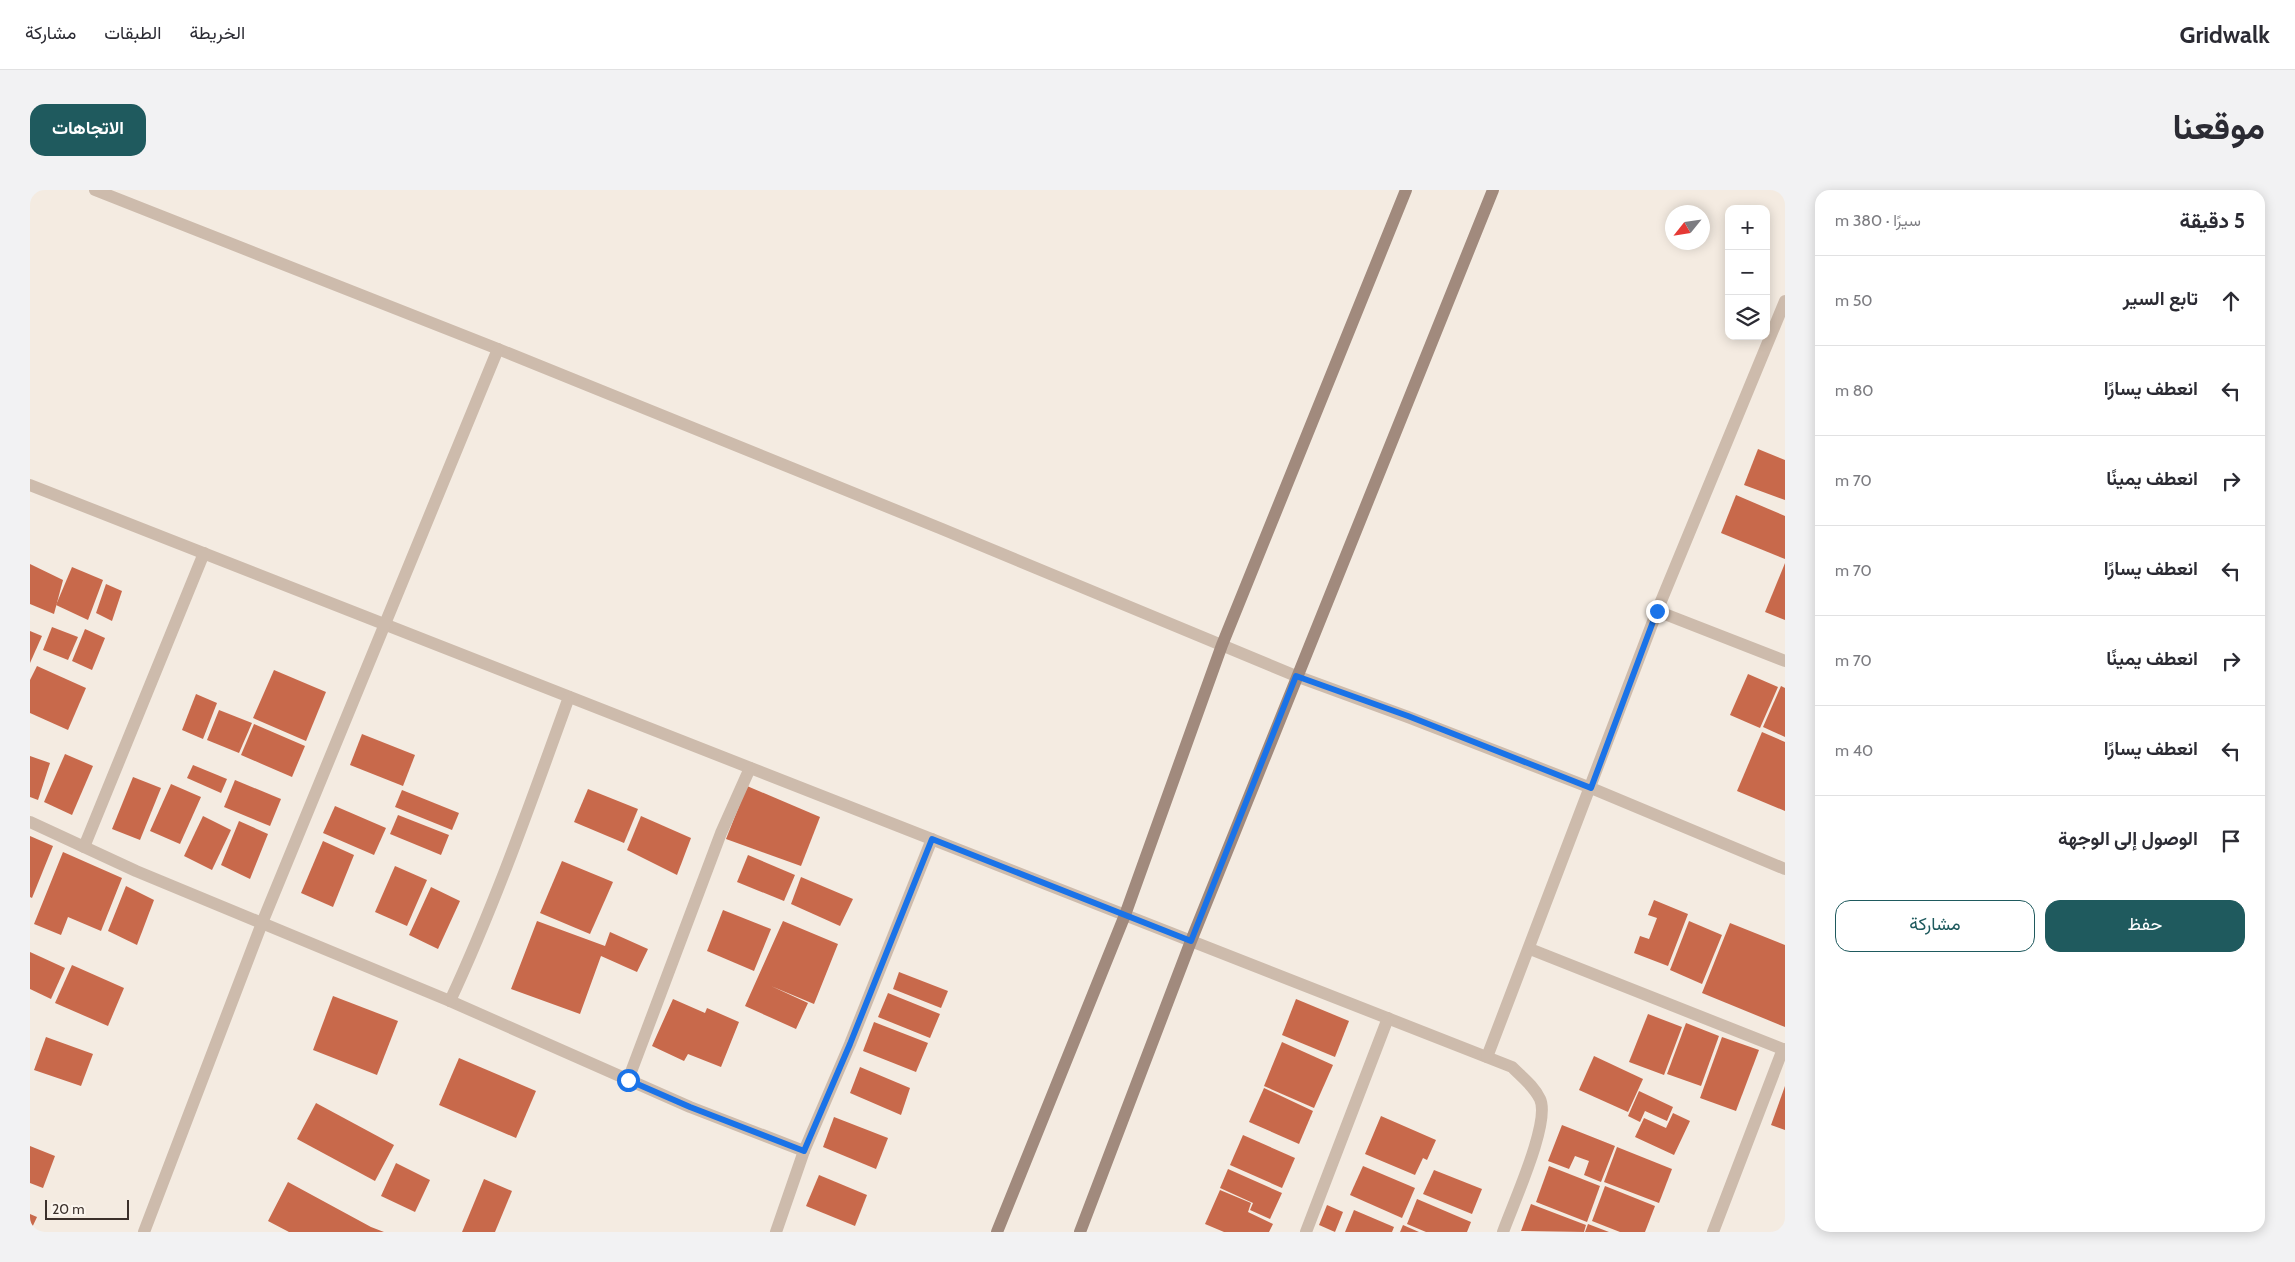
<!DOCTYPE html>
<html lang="ar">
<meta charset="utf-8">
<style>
body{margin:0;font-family:Cabin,Vazirmatn,sans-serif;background:#f2f2f3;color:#2b2b33;direction:rtl}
.controls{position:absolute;right:15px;top:15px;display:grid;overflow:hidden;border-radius:10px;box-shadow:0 2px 12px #0003}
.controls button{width:45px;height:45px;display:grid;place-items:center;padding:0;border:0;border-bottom:1px solid #e1e1e2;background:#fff;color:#2b2b33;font:25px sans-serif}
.compass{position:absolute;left:1635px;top:15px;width:45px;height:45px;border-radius:50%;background:#fff;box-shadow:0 2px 12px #0003;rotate:240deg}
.scale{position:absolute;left:15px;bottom:12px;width:84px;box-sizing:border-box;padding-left:5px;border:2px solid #3b302b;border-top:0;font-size:14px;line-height:18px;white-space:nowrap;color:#3b302b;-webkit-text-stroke:4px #fbf5ee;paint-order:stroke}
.stop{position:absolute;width:15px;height:15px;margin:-11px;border:4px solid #1a73e8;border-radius:50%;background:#fff}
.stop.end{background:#1a73e8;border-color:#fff;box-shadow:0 1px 5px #0008}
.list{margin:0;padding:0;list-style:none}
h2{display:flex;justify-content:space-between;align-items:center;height:65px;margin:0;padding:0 20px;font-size:21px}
h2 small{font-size:16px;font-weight:400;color:#7c7c81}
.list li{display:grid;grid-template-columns:32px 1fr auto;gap:15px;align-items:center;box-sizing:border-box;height:90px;padding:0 20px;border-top:1px solid #e1e1e2}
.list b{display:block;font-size:19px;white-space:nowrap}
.list em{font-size:16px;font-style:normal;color:#7c7c81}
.actions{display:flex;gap:10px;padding:15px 20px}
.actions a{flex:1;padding:11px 0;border:1px solid #1f5a5e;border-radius:15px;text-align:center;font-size:18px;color:#1f5a5e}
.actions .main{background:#1f5a5e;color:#fff}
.icon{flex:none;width:28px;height:28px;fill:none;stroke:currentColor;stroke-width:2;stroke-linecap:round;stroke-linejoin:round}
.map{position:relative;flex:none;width:1755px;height:1042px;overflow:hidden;direction:ltr;border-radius:15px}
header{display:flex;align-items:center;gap:30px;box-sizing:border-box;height:70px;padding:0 25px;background:#fff;border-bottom:1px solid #e1e1e2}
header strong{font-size:24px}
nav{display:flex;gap:28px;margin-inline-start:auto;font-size:18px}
.intro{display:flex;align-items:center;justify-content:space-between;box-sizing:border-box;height:120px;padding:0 30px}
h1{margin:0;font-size:35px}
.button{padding:12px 22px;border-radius:15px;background:#1f5a5e;color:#fff;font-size:18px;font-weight:700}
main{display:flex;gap:30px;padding:0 30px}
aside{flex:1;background:#fff;border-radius:15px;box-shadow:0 2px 12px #0003}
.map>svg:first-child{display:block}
</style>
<header>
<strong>Gridwalk</strong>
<nav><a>الخريطة</a><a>الطبقات</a><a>مشاركة</a></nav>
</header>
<div class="intro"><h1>موقعنا</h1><a class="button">الاتجاهات</a></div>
<main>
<aside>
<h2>5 دقيقة<small>سيرًا · 380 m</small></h2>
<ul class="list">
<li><svg class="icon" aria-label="ahead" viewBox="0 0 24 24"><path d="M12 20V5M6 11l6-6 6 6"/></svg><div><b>تابع السير</b></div><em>50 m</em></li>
<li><svg class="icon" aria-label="left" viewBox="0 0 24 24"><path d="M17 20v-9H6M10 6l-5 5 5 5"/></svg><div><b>انعطف يسارًا</b></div><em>80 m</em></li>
<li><svg class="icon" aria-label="right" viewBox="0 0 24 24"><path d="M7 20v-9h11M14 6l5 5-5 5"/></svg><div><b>انعطف يمينًا</b></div><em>70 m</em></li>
<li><svg class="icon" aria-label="left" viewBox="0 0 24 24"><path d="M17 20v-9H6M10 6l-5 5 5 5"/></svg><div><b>انعطف يسارًا</b></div><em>70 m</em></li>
<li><svg class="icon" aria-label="right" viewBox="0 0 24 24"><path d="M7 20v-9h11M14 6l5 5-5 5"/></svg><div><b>انعطف يمينًا</b></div><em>70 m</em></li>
<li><svg class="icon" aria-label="left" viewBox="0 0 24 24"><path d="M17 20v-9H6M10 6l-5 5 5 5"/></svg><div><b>انعطف يسارًا</b></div><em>40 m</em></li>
<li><svg class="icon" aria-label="arrive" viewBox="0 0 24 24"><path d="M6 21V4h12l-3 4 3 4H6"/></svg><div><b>الوصول إلى الوجهة</b></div></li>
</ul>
<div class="actions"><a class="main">حفظ</a><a>مشاركة</a></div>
</aside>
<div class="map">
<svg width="1755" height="1042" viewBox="0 0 1755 1042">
<rect width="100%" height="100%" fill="#f4ebe1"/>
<!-- building -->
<g fill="#c8694b">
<path d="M1728,259L1755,270V310L1714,295Z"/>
<path d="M1706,305L1755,326V369L1691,343Z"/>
<path d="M1755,373V430L1735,422Z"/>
<path d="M0,374L33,390L24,424L0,414Z"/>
<path d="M42,377L73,390L58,430L26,415Z"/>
<path d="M76,394L92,401L82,431L66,423Z"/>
<path d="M22,437L48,447L38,470L13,460Z"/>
<path d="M55,439L75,448L62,480L42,471Z"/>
<path d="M0,441L12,446L0,473Z"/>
<path d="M7,476L56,498L38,540L0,523V490Z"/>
<path d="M244,480L296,502L276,551L223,528Z"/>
<path d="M1718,484L1748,497L1730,538L1700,525Z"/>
<path d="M1751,496L1755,498V547L1733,537Z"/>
<path d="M166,504L187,513L173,549L152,540Z"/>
<path d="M189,520L222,533L209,563L177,550Z"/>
<path d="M224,534L275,556L262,587L211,565Z"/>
<path d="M1732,542L1755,552V621L1707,601Z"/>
<path d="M332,544L385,565L373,596L320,575Z"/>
<path d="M35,564L63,576L42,625L14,612Z"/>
<path d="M0,566L20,573L8,610L0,607Z"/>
<path d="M163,575L197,589L191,603L157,588Z"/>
<path d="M103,587L131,598L110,650L82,639Z"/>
<path d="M205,590L251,609L240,636L194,617Z"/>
<path d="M141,594L171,607L150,654L120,641Z"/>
<path d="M717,596L790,627L771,676L696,649Z"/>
<path d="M558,599L608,619L594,653L544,632Z"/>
<path d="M372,600L429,623L422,640L365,617Z"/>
<path d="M305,616L356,638L344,665L293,643Z"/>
<path d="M368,625L419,645L411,665L360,644Z"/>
<path d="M173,626L201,640L182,680L154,666Z"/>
<path d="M611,626L661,648L647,685L597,660Z"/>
<path d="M209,631L238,644L220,689L191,675Z"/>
<path d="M0,646L23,656L2,708L0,707Z"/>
<path d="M293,651L324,665L303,717L271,703Z"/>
<path d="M33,662L92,688L71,741L38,727L31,745L4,734Z"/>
<path d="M718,665L765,685L754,711L707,692Z"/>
<path d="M532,671L583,692L560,744L510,723Z"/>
<path d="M365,676L397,690L377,736L345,722Z"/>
<path d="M771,687L823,709L810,736L761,714Z"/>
<path d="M96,696L124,710L107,755L78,741Z"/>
<path d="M401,697L430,711L408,759L379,745Z"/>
<path d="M1624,710L1658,724L1638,776L1604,763L1610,746L1619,749L1627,728L1618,725Z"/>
<path d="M693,720L741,739L724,781L677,761Z"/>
<path d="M507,731L575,756L580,742L618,759L607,782L571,766L550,824L481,799Z"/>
<path d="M753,731L808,754L784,814L741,796L778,813L766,839L715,816Z"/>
<path d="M1659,731L1692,745L1672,794L1640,780Z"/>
<path d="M1700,733L1755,755V837L1672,803Z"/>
<path d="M0,762L35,778L21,809L0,799Z"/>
<path d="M42,775L94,798L78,836L25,813Z"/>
<path d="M869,782L918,801L911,818L863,799Z"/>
<path d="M858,803L910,824L900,848L848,827Z"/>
<path d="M303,806L368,831L347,885L283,860Z"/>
<path d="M643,809L675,823L677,818L709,832L691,877L658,864L654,871L622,856Z"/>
<path d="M1266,809L1319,831L1305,867L1252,845Z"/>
<path d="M1618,824L1652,837L1634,885L1599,872Z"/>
<path d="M844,832L898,853L886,882L833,861Z"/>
<path d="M1656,833L1689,846L1671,896L1637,884Z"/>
<path d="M16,847L63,864L51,896L4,880Z"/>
<path d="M1692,847L1729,860L1706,921L1670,908Z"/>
<path d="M1252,852L1303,875L1284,918L1234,896Z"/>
<path d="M1564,866L1613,889L1598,922L1549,900Z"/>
<path d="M429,868L506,901L486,948L409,915Z"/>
<path d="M830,877L880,898L871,925L820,903Z"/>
<path d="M1755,896V940L1741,935Z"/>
<path d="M1234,898L1283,921L1269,954L1219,932Z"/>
<path d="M1609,901L1643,917L1637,931L1615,921L1610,932L1598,926Z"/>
<path d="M286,913L364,955L345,991L267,949Z"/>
<path d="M1643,923L1660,931L1644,965L1605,947L1614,928L1636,938Z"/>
<path d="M1351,926L1406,950L1397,970L1393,968L1385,985L1335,964Z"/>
<path d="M804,927L858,948L846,979L793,957Z"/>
<path d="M1532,935L1585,956L1571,992L1554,985L1559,971L1545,966L1539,979L1518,971Z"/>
<path d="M1213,945L1265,968L1252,998L1200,975Z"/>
<path d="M0,956L25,966L13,998L0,993Z"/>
<path d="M1587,957L1642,979L1629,1013L1574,992Z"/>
<path d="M366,973L400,990L385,1022L351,1006Z"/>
<path d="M1333,976L1385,998L1372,1028L1320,1005Z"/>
<path d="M1519,976L1570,996L1557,1032L1506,1012Z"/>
<path d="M1198,979L1252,1003L1240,1029L1220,1020L1223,1013L1190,998Z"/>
<path d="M1404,980L1452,999L1442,1024L1393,1004Z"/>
<path d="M789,985L837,1005L825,1036L776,1016Z"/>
<path d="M454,989L482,1001L465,1042H432Z"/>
<path d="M258,992L341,1037L354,1042H259L238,1031Z"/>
<path d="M1575,996L1625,1016L1615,1042H1590L1562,1031Z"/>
<path d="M1190,1000L1221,1013L1218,1022L1243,1034L1239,1042H1194L1175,1034Z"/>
<path d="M1387,1009L1441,1032L1437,1042H1396L1377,1034Z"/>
<path d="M1501,1014L1556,1035L1554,1042L1491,1041Z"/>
<path d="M1297,1015L1313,1022L1305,1042L1289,1035Z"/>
<path d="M1324,1020L1364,1037L1362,1042H1315Z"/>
<path d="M0,1024L7,1027L0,1042Z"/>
<path d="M1558,1034L1579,1042H1555Z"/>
<path d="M1373,1035L1389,1042H1370Z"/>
</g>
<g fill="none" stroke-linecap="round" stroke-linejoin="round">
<!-- minor -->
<g stroke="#cdbbac" stroke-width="12">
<path d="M65,0L468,159L912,339L1266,486L1378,527L1561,598L1755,679"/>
<path d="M0,295L1482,877C1492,887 1504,896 1510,909C1521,932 1482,1016 1473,1042"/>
<path d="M1627,421L1755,471"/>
<path d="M0,632L106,681L420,811L660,917L774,961"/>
<path d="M54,657L174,363"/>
<path d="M1500,759L1755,860"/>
<path d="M420,811C466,712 502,609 539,507"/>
<path d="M1457,867L1627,421L1755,111"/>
<path d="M598,890L691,643L720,578"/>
<path d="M114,1042L232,733L468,159"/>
<path d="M746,1042L774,961L820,854L902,649"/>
<path d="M1276,1042L1358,828"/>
<path d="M1683,1042L1753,859"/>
</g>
<!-- secondary -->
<g stroke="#a18a7d" stroke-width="12">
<path d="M967,1042L1095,725L1192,455L1376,0"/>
<path d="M1050,1042L1161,751L1463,0"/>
</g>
</g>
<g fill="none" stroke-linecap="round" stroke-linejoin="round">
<!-- route -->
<path stroke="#1a73e8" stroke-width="6" d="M598,890L660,917L774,961L820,854L902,649L1161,751L1266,486L1378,526L1561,598L1627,421"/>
</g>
</svg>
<div class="controls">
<button>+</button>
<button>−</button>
<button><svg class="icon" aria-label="layers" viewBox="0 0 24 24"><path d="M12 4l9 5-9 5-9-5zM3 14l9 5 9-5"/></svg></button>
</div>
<svg class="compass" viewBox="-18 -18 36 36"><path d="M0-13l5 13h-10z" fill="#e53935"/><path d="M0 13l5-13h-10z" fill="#7c7c81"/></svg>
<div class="scale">20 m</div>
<div class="stop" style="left:598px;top:890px"></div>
<div class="stop end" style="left:1627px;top:421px"></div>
</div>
</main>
